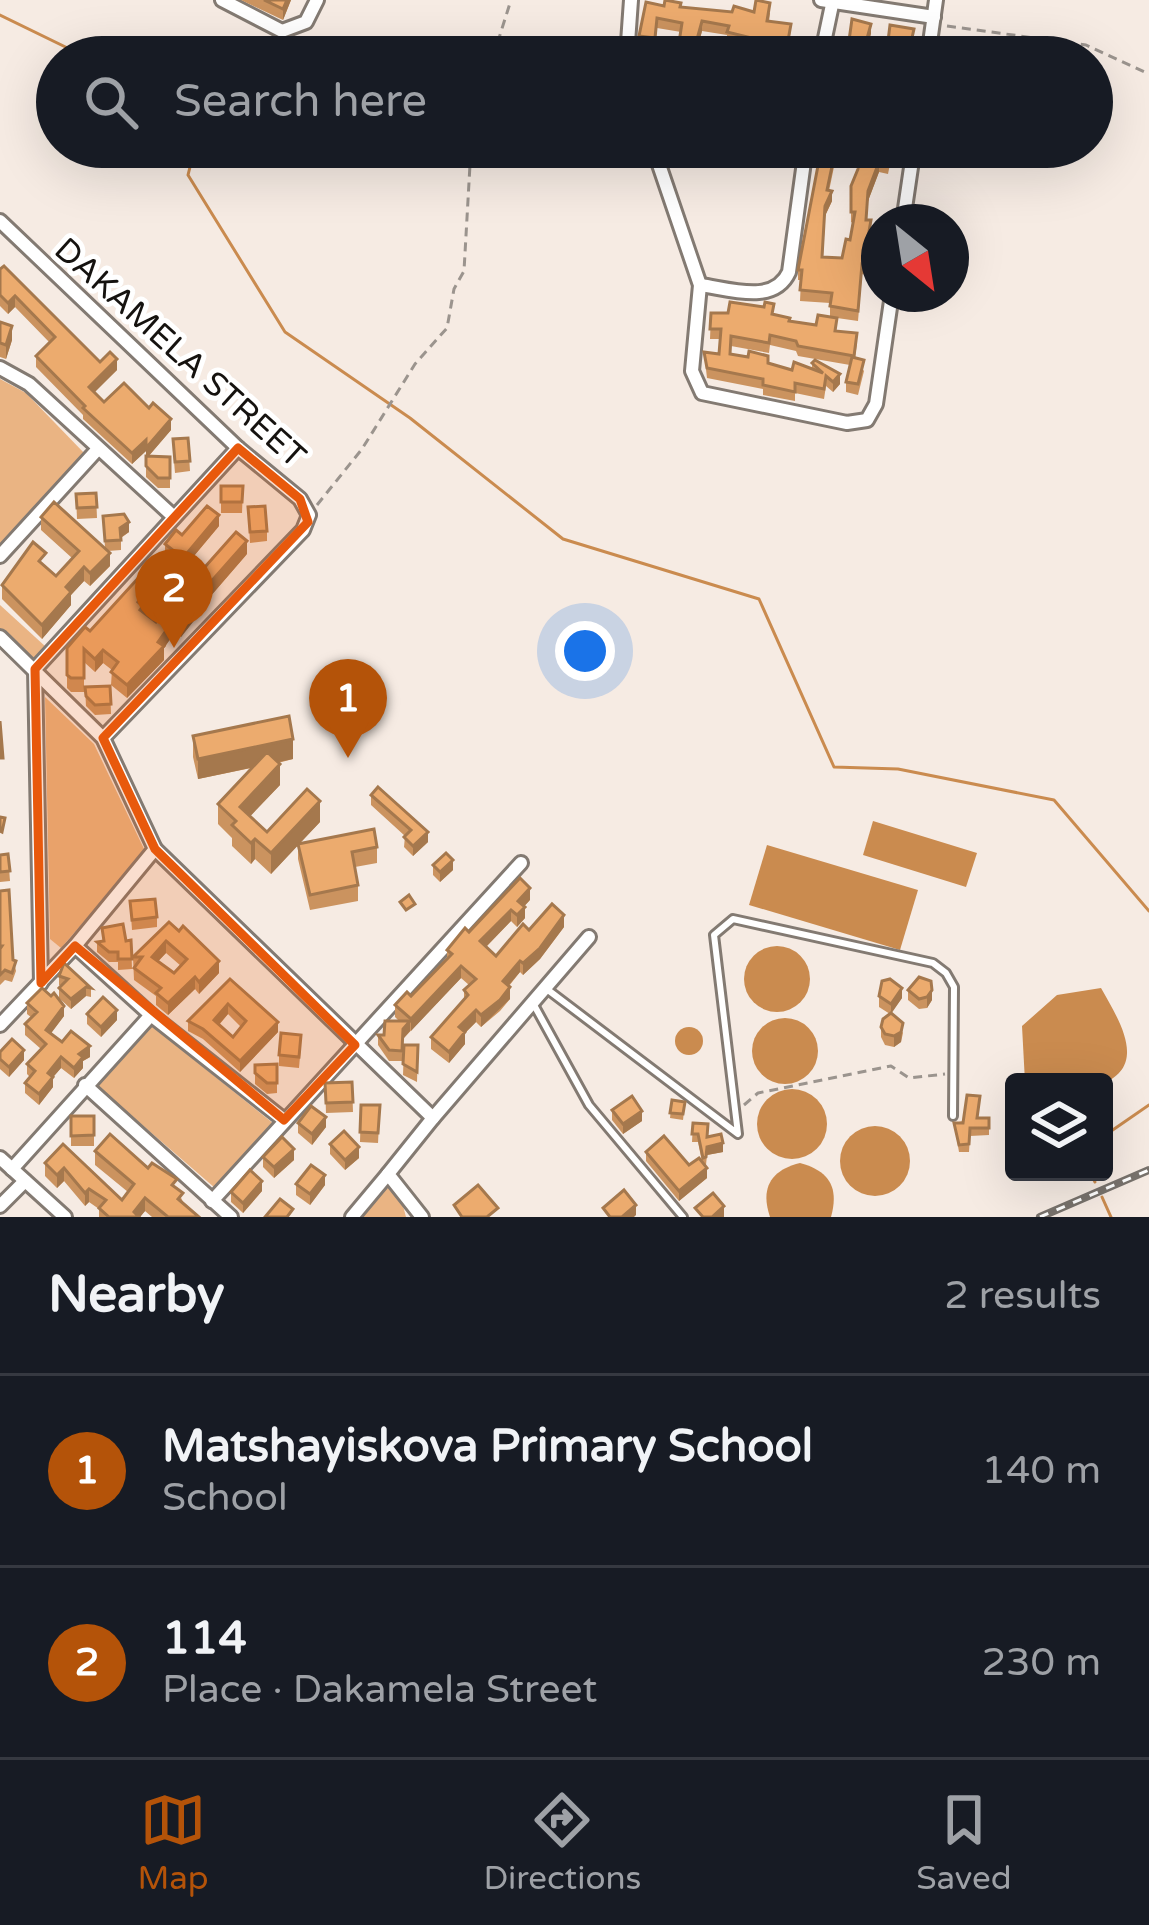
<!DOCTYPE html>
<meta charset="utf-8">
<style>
body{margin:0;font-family:"Varela Round",sans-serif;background:#20242c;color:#f1f3f6}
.controls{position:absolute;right:36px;bottom:36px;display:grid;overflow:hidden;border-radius:12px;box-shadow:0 12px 48px #0002}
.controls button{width:108px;height:108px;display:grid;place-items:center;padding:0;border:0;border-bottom:3px solid #363941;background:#171b24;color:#f1f3f6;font:60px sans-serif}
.compass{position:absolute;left:861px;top:204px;width:108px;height:108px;border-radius:50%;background:#171b24;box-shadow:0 12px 48px #0002;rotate:150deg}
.you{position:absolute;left:585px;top:651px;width:42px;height:42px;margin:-30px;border:9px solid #fff;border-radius:50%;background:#1a73e8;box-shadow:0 0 0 18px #1a73e833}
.badge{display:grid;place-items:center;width:78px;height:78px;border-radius:50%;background:#b45309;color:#fff;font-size:39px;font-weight:700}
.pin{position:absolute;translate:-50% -99px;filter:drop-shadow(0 3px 6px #0008)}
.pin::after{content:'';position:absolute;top:63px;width:42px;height:36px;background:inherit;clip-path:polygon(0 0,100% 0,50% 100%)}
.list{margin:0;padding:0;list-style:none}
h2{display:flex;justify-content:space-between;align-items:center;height:156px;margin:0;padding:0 48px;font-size:51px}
h2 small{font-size:39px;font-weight:400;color:#9ea1a6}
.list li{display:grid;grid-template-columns:78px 1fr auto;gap:36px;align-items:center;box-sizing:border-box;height:192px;padding:0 48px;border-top:3px solid #363941}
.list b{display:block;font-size:45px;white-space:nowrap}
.list p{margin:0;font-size:39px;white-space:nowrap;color:#9ea1a6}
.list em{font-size:39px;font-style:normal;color:#9ea1a6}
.icon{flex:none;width:66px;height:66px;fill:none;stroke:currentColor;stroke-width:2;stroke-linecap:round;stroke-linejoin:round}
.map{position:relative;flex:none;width:1149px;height:1217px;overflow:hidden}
.search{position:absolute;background:#171b24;box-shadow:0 12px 48px #0002;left:36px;right:36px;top:36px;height:132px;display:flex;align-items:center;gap:30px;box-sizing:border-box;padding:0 42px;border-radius:66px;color:#9ea1a6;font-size:45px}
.sheet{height:540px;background:#171b24}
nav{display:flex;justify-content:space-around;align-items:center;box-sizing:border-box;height:168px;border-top:3px solid #363941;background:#171b24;font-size:33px;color:#9ea1a6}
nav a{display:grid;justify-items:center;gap:6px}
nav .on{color:#b45309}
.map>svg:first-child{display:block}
</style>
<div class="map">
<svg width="1149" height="1217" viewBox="0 0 1149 1217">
<rect width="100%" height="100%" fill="#f6ebe3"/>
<!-- green -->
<g fill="#eab483">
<path d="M0,379L26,393L86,455L0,548Z"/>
<path d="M0,605L46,647L33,660L0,632Z"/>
<path d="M45,697L94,744L145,851L61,948L50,939Z"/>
<path d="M151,1025L274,1124L215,1188L96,1085Z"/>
<path d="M389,1188L402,1202L406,1217H356L380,1189Z"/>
</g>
<!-- water -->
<g fill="#ca8b4f">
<path d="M873,821L977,853L966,887L863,855Z"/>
<path d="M767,845L918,890L900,950L749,905Z"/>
<circle cx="777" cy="979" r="33"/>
<path d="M1101,988C1117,1017 1149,1064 1104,1083L1025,1082L1022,1026L1057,995Z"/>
<circle cx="785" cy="1051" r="33"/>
<circle cx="689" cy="1041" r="14"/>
<circle cx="792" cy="1124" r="35"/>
<circle cx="875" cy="1161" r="35"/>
<path d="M800,1163C830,1171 839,1188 831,1217H770C760,1188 771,1170 800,1163Z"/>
</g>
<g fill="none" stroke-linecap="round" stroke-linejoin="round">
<!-- stream -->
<g stroke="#ca8b4f" stroke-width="3">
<path d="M0,15L86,57"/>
<path d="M195,147L188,175L285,332L410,418L563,539L759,599L834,767L898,769L1054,800L1149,911"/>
<path d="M1104,1136L1149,1105"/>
<path d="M1090,1172L1095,1182"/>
<path d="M1102,1197L1111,1217"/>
</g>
<!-- lane casing -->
<g stroke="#837a72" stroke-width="12">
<g id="lane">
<path d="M548,990L738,1134L714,935L733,919L933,963L946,973L954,987L953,1116"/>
<path d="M534,1005L589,1105L683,1217"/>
</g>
</g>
<!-- street casing -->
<g stroke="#837a72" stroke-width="18">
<g id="street">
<path d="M222,0L282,31L306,22L317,0"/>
<path d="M821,0L934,17"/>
<path d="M627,57L631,0"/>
<path d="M821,57L833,0"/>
<path d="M928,57L936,0"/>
<path d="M653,147L700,285L692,371L702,393L847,423L867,420L876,404L892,294"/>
<path d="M0,221L238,448L300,499L309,515L303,530L103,738"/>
<path d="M903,222L914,147"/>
<path d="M700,285C730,289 774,305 789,272L806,147"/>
<path d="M0,368L29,384L174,517"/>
<path d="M0,556L97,450"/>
<path d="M0,637L103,738L155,849L75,946L0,1025"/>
<path d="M155,849L433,1118L388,1174L422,1217"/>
<path d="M75,946L151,1015L284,1120"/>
<path d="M41,983L35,669L238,448"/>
<path d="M85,1085L231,1217"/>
<path d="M433,1118L589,937"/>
<path d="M0,1158L65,1217"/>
<path d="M12,1169L151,1015"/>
<path d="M212,1201L521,863"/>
<path d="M0,1206L25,1181"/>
<path d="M352,1217L388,1174"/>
</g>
</g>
<!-- path -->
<g stroke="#9b948e" stroke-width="3" stroke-dasharray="9 6" stroke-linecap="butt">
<path d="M947,26L1086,45L1149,74"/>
<path d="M493,57L511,0"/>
<path d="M317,505L362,449L415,364L447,328L454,289L464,271L471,147"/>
<path d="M744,1105L758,1093L891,1066L909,1078L945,1074"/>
</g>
<!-- lane -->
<use href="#lane" stroke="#fff" stroke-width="6"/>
<!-- street -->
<use href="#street" stroke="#fff" stroke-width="12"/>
<!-- rail casing -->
<g stroke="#78726c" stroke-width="8">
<path id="rail" d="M1040,1217L1149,1170"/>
</g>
<!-- rail -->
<use href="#rail" stroke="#fff" stroke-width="3" stroke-dasharray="9" stroke-linecap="butt"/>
</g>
<!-- wall -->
<g fill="#cb935f" fill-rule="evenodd">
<path d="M241,0H291L283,20Z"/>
<path d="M664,6L732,12L770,13L769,22L791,34L753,48L727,41V35L702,31L696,54L639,46V36ZM657,28L681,32L678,49L655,47Z"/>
<path d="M890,25L914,39L911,52L905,51L904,57H886Z"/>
<path d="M815,147H842L841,162H835L829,191L832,201L825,216L823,257L842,258L850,240L853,223L851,222V186L858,169L891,159L888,174L879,172L868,201L866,220L871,231L868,243L874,254L870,276L862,274L858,321L837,318L836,331L857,343L855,358L864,371L858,395L846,392V382L850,365L798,356L796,351L770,345L769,353L731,346L730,354L792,370L812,369V363L840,384L833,392L826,386L824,399L795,393V401L763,395V389L707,378L704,352L719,354L720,339H710L711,313L774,315L789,321L816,325L830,316V303L800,301L801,280H798V270L819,161L815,160Z"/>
<path d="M0,269L100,362L117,370L94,392L104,402L171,430L148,457H170V488H158L146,477V451L132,464L83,419V415L36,367V356L50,343L15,307L8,314L0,306Z"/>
<path d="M0,322L12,340L6,359L0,357Z"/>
<path d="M188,438L190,471L175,473L173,449Z"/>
<path d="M221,486H243L242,513H221Z"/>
<path d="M96,493L97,518L77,519L76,494Z"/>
<path d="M248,507L267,531V541L250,543Z"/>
<path d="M103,516L129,532L121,538V550L108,551L110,566L90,586L84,581L71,595V605L42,639L2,599V585L46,567L56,576L72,558L41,530V517L105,548Z"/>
<path d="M219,526L183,569L165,554V544L182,535Z"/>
<path d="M247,554L196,613V618L181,637L175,632L164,648V660L127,698L111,685L112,670L103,663L95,672L84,662V692H71L67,688V648L90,631L163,587L143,610V613L156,622Z"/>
<path d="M110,686L111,714L95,715L86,706L85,687Z"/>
<path d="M320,705L341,716L333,726L320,715Z"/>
<path d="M193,736L293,759L278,763L280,785L250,816L267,832L320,822L299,844L377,847V863L355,867L358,885V901L310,910L298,859V845L271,874L255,859L251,864L232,846V838L218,824V804L251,768L198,779L193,757Z"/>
<path d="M371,795L428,842L413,856L404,847L405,836L371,805Z"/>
<path d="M8,854L10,881L0,882V855Z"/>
<path d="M433,865L453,870L440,882L433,875Z"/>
<path d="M0,891L16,971L12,982L5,980L0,985Z"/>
<path d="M530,900L524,906L525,918L517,927L511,921L486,947L496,956L529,930L564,927L540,959L523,975L520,972L509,986L510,999L500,1011L481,1027L476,1022L465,1033V1044L449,1063L431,1049V1037L464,999V990L469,985L461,978L403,1039L402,1061H389L378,1045V1035H384L399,1021L395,1017V1005L411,996L447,960V950L469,932Z"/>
<path d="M130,901L157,917V927L132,930Z"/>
<path d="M169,922L219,973L199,994L195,989L168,1015L156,1005V996L134,980L133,957ZM166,953L181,966L174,973L158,961Z"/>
<path d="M102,928L126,941L131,940L132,969L118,970V962H109L97,952V942L103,941Z"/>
<path d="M59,976L91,988V997L86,996L71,1009L59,998V988L61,986L59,985Z"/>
<path d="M230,979L278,1032L240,1072L203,1039L188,1031V1021ZM228,1014L241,1027L233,1037L219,1025Z"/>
<path d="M908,990L932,1000L927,1008L919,1009L908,1000Z"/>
<path d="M879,996L902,998L891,1013L903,1033L901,1042L894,1047L885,1045L881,1037V1027L890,1014L879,1007Z"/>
<path d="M27,1003L64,1016L51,1033L62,1042L90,1057L83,1061V1068L74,1078L61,1068L53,1077V1087L39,1105L25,1093V1083L30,1077L27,1074V1064L41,1049L25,1035V1024L32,1018L27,1014Z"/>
<path d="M87,1014L117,1020L101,1037L87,1024Z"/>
<path d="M301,1045L299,1068L279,1066V1055Z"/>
<path d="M404,1045H418L417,1082L403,1075Z"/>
<path d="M0,1052L24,1060L9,1077L0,1069Z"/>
<path d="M277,1064V1093L267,1094L255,1084V1065Z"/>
<path d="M352,1082L353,1112L326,1113L325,1083Z"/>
<path d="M672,1100L685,1102L683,1120L670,1118Z"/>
<path d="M361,1105H380L378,1143L360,1142Z"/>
<path d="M612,1110L642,1121L623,1134L612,1120Z"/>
<rect x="71" y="1116" width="23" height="30"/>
<path d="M978,1118H989V1135L970,1136L969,1152H959L954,1123Z"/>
<path d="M298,1123L326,1127L312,1145L298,1133Z"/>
<path d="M693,1123L723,1152L707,1155L706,1165L704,1166L707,1178L679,1201L646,1161V1152L689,1165L702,1162L698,1142H692Z"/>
<path d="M63,1144L122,1200L128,1192L95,1165V1151L148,1168L177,1189L183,1202L199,1217H152L145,1211L140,1217H99V1209L89,1202L85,1206L64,1181L57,1188L45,1176V1163Z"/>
<path d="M330,1144L359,1158L345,1170L330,1154Z"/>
<path d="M263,1157L294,1160L274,1178L263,1167Z"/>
<path d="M296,1184L325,1185L310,1205L296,1195Z"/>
<path d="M262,1191L243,1213L231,1202V1192Z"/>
</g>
<!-- shaded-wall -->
<g fill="#a5784d">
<path d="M287,0H291L283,20V9Z"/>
<path d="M702,21V31L695,57H693Z"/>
<path d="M871,24V34L865,57H862Z"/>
<path d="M879,162V172L868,201L866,230L868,191Z"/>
<path d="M832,191V201L825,216V206Z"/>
<path d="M15,296V307L8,314V303Z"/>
<path d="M12,326V340L6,359V345Z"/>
<path d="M117,359V370L89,398V387Z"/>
<path d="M840,374V384L833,392V382Z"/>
<path d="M171,419V430L146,459V451L132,464V453Z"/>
<path d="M219,515V526L183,569V558Z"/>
<path d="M129,522V532L120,538V528Z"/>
<path d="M247,541V554L196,613V618L181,637V623L193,602Z"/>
<path d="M110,553V566L90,586V573Z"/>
<path d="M84,567V581L71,595V605L42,639V625L66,587Z"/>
<path d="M163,574V587L143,610V620L138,602Z"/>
<path d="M175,618V632L164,648V660L127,698V685Z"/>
<path d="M103,650V663L95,672V659Z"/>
<path d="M341,706V716L333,726V716Z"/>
<path d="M293,739V759L198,779V759Z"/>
<path d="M280,764V785L240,827V807Z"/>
<path d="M320,801V822L271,874V853Z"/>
<path d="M428,832V842L413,856V846Z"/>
<path d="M255,839V859L251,864V843Z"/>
<path d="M453,860V870L440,882V872Z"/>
<path d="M530,888V900L518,913V901Z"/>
<path d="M525,907V918L517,927V915Z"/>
<path d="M511,910V921L480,953V941Z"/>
<path d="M564,915V927L540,959L523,975V963Z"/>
<path d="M166,941V953L152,968V957Z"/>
<path d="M219,961V973L199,994V982Z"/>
<path d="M520,961V972L503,992V981Z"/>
<path d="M461,966V978L411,1031V1019Z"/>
<path d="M195,977V989L168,1015V1003Z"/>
<path d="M86,987V996L71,1009V999Z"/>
<path d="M510,987V999L481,1027V1015Z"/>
<path d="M902,988V998L891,1014V1004Z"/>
<path d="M932,990V1000L927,1008V997Z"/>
<path d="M228,1004V1014L214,1030V1020Z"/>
<path d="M64,1006V1016L46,1040V1030Z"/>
<path d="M117,1010V1020L101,1037V1027Z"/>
<path d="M476,1010V1022L465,1033V1044L449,1063V1052L459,1027Z"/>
<path d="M410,1021V1031L403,1039V1029Z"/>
<path d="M278,1022V1032L240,1072V1061Z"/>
<path d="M903,1023L901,1042L894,1047V1036Z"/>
<path d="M90,1046V1057L83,1061V1068L74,1078V1068L79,1054Z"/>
<path d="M24,1050V1060L9,1077V1067Z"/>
<path d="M61,1057V1068L48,1083V1073Z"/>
<path d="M53,1077V1087L39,1105V1094Z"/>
<path d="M642,1111V1121L623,1134V1124Z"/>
<path d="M326,1117V1127L312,1145V1134Z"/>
<path d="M723,1143V1152L707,1155V1147Z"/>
<path d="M359,1147V1158L345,1170V1160Z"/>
<path d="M294,1149V1160L274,1178V1167Z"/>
<path d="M64,1168V1181L57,1188V1175Z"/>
<path d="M707,1168V1178L679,1201V1191Z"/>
<path d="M325,1175V1185L310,1205V1194Z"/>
<path d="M262,1181V1191L243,1213V1203Z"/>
<path d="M89,1189V1202L85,1206V1193Z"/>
<path d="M145,1198V1211L140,1217H134V1212Z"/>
<path d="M636,1205V1215L634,1217H622Z"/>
<path d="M724,1206V1217H712Z"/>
</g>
<!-- building -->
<g fill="#ecab6e" stroke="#a5784d" stroke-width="3" fill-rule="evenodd">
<path d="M264,0H287L283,9Z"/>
<path d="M665,0L681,3L680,7L732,12L734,6L754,12L756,0L770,3L767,21L791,24L785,57H750L756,39L727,32L729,26L702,21L693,54L717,57H650L651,47L678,49L682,23L657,18L655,38L639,36L646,2L664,6Z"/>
<path d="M852,19L871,24L862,57L847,55Z"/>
<path d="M890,25L914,29L911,42L905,41L902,57H886Z"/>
<path d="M724,52L749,57H723Z"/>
<path d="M815,147H841V152H835L827,190L832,191L825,206L822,257L842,258L846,239L850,240L855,212H851V186L858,169L860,147L891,148L888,164L879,162L868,191L866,220H871L867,243L874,244L870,265L862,264L858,311L830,306L832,293L800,290L802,270H798L821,150H815Z"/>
<path d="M4,266L100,362L110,352L117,359L89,387L104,402L124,383L149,408L153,403L171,419L146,448V440L132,453L83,408L85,406L36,356L55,337L15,296L8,303L0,295V269Z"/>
<path d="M730,302L764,307L765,302L774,304L772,314L790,318L789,321L816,325L818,315L837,318L835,331L857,333L854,356L798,346L796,341L770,335L769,343L731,336L730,354L748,357L749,351L768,356V363L792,370L794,362L823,373L812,363L815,360L840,374L833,382L826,376L824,389L795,383V392L763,385V379L707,368L704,352L719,354L721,329H710L711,313H728Z"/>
<path d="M0,322L12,326L6,345L0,343Z"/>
<path d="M852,357L864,360L858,384L846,382Z"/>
<path d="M188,438L190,461L175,462L173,439Z"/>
<path d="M146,456L170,457V478H158L146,466Z"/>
<path d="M221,486H243L242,502H221Z"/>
<path d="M96,493L97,507L77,508L76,494Z"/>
<path d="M54,502L110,553L90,573L84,567L66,587L71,592L42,625L2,585L33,542L46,553L39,561L56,576L79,551L41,517Z"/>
<path d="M207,506L219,515L183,558L165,544L176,530L182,535Z"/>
<path d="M265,506L267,531L250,532L248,507Z"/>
<path d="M124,514L129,522L120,528L121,540L105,541L103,516Z"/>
<path d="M236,532L247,541L193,602L196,605L181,623L175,618L158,642L164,646L127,685L111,672L118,662L103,650L95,659L84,649V678H71L67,675V648L85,627L90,631L151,564L163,574L138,602L143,606L140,610L156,622Z"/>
<path d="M110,686L111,704L95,705L86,696L85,687Z"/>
<path d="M328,695L341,706L333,716L320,705Z"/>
<path d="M289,716L293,739L198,759L193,736Z"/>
<path d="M0,721L3,758H0Z"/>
<path d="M267,752L280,764L240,807L267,832L307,789L320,801L271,853L255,839L251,843L232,825L236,821L218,804Z"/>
<path d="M378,787L428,832L413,846L404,837L411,830L371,795Z"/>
<path d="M0,817L5,818L2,832L0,831Z"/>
<path d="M374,829L377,847L352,852L358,885L310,895L298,844Z"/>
<path d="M446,853L453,860L440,872L433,865Z"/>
<path d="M8,854L10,871L0,872V855Z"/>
<path d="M520,878L530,888L518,901L525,907L517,915L511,910L480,941L496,956L523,924L529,930L552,904L564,915L540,948L523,963L520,961L503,981L510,987L500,1000L481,1015L476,1010L459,1027L465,1032L449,1052L431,1037L468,995L464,990L476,979L461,966L411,1019L395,1005L407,992L411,996L452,954L447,950L465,928L469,932Z"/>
<path d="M9,890L13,960L16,961L12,973L5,970L0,975V949L2,946H0V891Z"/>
<path d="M409,895L415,904L406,910L400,902Z"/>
<path d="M155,899L157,917L132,920L130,901Z"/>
<path d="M169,922L179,931L183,926L219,961L199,982L195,977L168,1003L156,993L161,988L134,968L142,957H133ZM166,941L187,959L174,973L152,957Z"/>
<path d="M123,924L126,941L131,940L132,959H118V952H109L97,942L104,941L102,928Z"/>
<path d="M64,963L91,988L86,987L71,999L59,988L68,979L59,976Z"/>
<path d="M919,977L931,981L932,990L927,997L919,999L908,990Z"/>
<path d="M230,979L278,1022L240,1061L203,1029L188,1021ZM228,1004L246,1021L233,1037L214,1020Z"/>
<path d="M890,979L902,988L891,1004L879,996L882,981Z"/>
<path d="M42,988L51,996L54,993L64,1006L46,1030L62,1042L71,1031L90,1046L79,1054L83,1057L74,1068L61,1057L48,1073L53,1077L39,1094L25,1083L35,1071L27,1064L46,1044L25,1024L37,1012L27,1003Z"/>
<path d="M103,997L117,1010L101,1027L87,1014Z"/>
<path d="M891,1013L903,1023L901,1032L894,1036L885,1034L881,1027L883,1019Z"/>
<path d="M385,1021H410L403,1029L402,1051L389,1050L378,1035H384Z"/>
<path d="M281,1033L301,1035L299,1057L279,1055Z"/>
<path d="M12,1039L24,1050L9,1067L0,1059V1052Z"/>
<path d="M404,1045H418L417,1072L403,1064Z"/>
<path d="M277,1064V1083H267L255,1073V1065Z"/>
<path d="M352,1082L353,1102L326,1103L325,1083Z"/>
<path d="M967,1095L980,1096L977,1118H989V1128H970L969,1144L959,1145L954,1123H963Z"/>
<path d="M632,1096L642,1111L623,1124L612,1110Z"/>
<path d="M672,1100L685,1102L683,1114L670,1113Z"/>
<path d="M361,1105H380L378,1133L360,1132Z"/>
<path d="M311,1106L326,1117L312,1134L298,1123Z"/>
<path d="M71,1116H94V1135L71,1136Z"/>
<path d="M693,1123L708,1124L707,1137L721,1134L723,1143L707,1147L706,1157L703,1158L698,1134H692Z"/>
<path d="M344,1131L359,1147L345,1160L330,1144Z"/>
<path d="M110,1134L148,1168L152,1163L177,1179L172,1185L183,1193L178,1199L199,1217H168L145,1198L134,1212L139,1217H109L99,1208L106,1200L89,1189L85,1193L64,1168L57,1175L45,1163L63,1144L122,1200L134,1184L95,1151Z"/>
<path d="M664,1136L689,1165L699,1158L707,1168L679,1191L646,1152Z"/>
<path d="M282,1137L294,1149L274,1167L263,1157Z"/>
<path d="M311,1165L325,1175L310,1194L296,1184Z"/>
<path d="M250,1170L262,1181L243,1203L231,1192Z"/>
<path d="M478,1185L498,1208L487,1217H462L454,1205Z"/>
<path d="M624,1190L636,1205L622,1217H610L603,1208Z"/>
<path d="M713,1193L724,1206L712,1217H703L695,1208Z"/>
<path d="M280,1199L293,1209L287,1217H265Z"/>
</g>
<!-- marked area -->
<path fill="#e8590c" fill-opacity="0.2" stroke="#e8590c" stroke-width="9" stroke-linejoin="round" d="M238,448L300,499L308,522L103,738L155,849L355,1045L284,1120L75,946L41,983L35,669Z"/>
<g text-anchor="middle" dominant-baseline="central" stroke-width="10" stroke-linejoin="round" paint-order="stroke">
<!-- street labels -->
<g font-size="33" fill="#15120f" stroke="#fff">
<text transform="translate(180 353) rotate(42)">DAKAMELA STREET</text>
</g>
</g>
</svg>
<div class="controls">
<button><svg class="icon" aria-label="layers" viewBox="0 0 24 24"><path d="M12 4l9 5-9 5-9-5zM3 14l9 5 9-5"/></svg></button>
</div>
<svg class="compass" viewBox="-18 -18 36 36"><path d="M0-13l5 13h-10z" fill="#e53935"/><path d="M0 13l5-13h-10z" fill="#9ea1a6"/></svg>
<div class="you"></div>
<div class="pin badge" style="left:348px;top:758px">1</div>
<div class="pin badge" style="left:174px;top:648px">2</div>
<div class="search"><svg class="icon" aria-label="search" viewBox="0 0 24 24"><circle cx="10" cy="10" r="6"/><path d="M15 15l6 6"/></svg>Search here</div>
</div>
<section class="sheet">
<h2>Nearby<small>2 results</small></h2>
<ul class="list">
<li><span class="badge">1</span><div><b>Matshayiskova Primary School</b><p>School</p></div><em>140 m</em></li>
<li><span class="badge">2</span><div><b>114</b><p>Place · Dakamela Street</p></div><em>230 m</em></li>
</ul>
</section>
<nav>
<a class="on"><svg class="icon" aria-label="map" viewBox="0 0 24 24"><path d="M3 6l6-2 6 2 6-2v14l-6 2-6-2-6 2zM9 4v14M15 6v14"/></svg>Map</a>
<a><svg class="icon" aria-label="directions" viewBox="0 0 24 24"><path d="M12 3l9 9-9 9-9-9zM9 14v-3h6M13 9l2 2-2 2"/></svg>Directions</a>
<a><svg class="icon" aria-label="saved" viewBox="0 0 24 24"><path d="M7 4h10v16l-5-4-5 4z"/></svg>Saved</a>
</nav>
